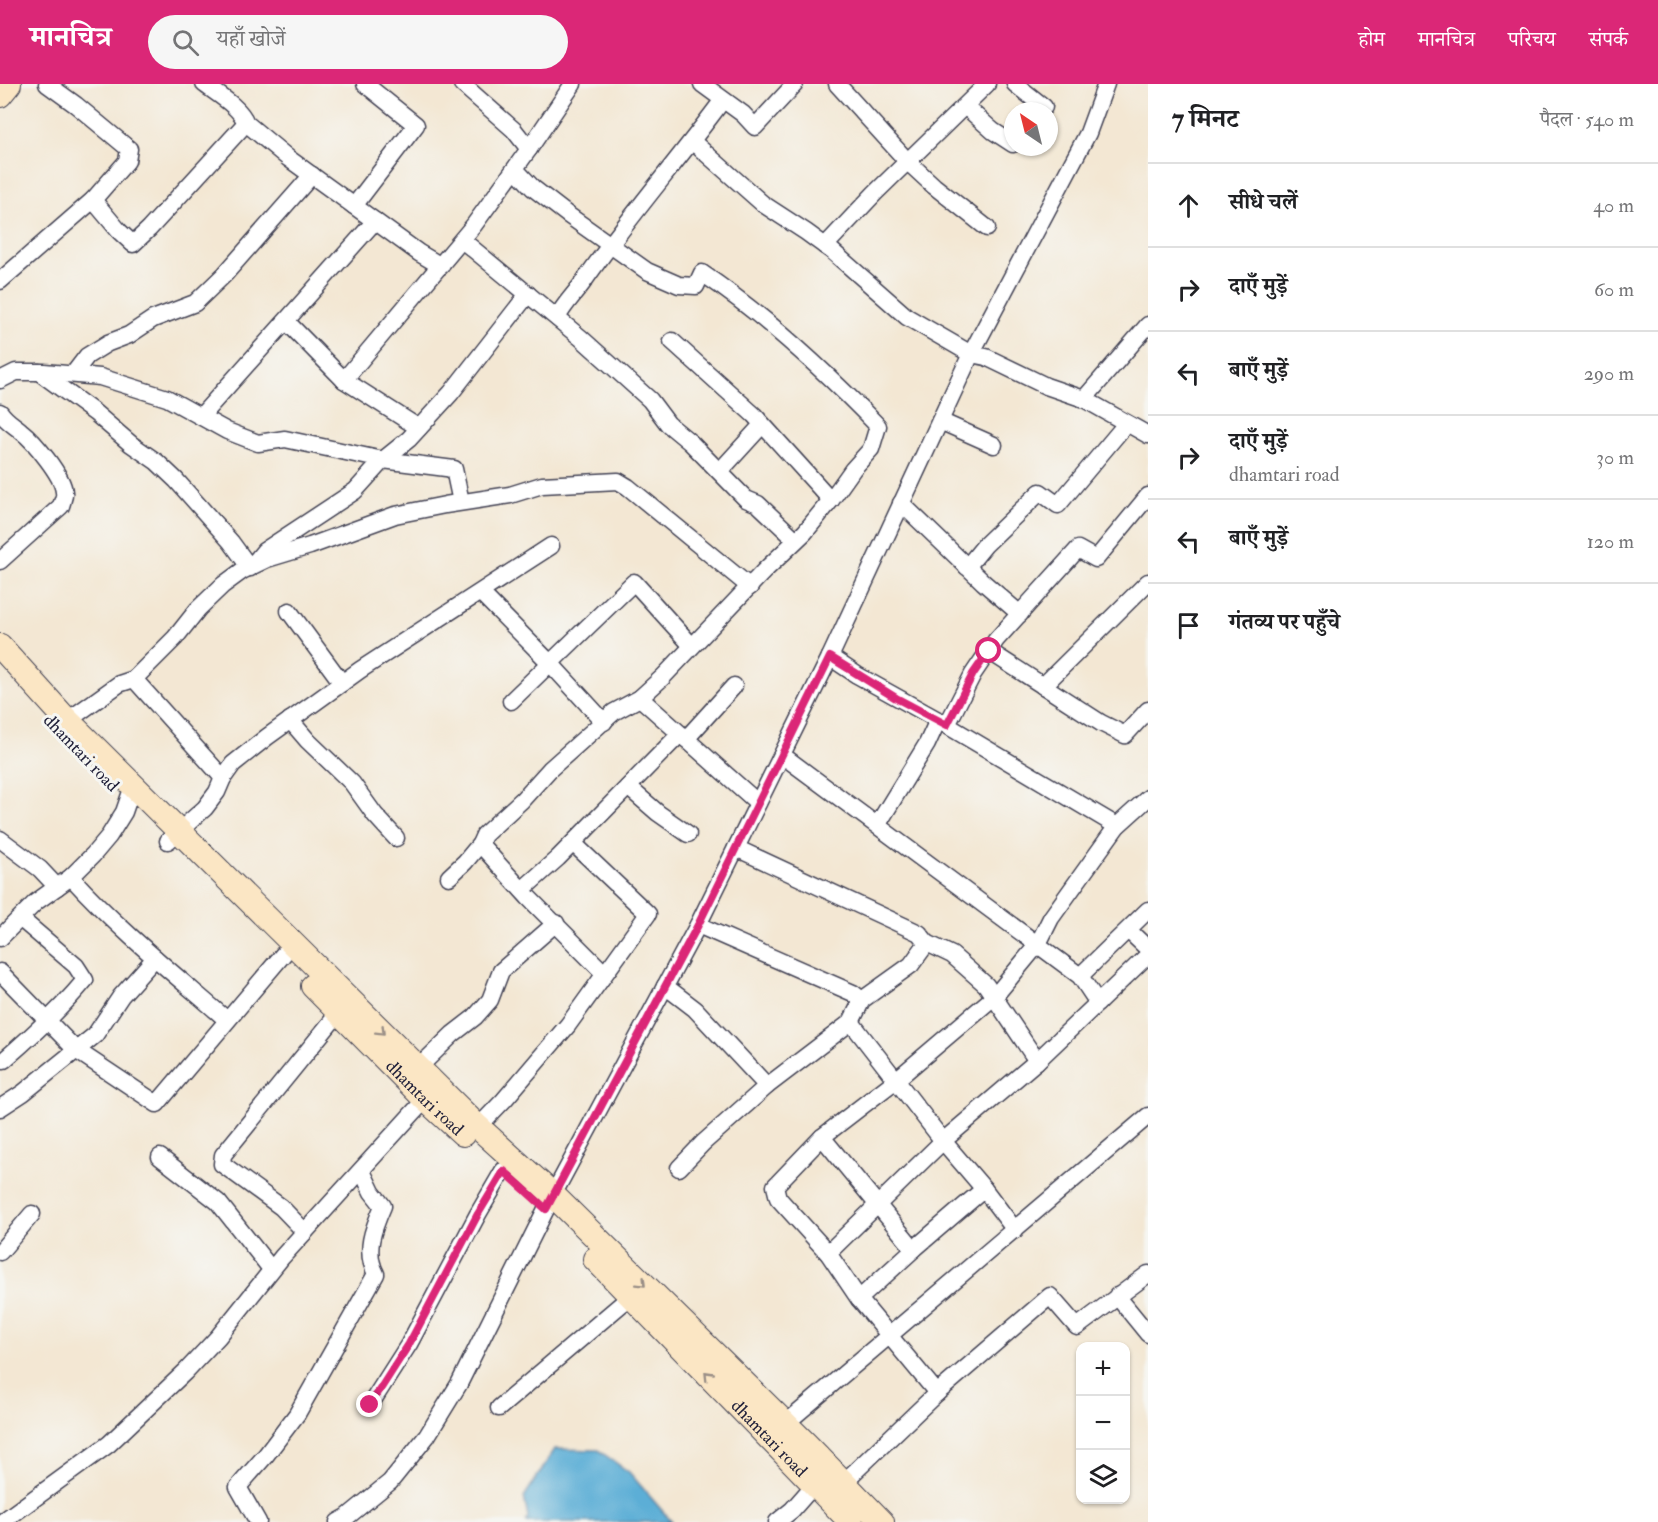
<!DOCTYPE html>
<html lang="hi">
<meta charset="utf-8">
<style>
body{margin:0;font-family:"IM FELL Double Pica","Noto Serif Devanagari",serif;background:#f6f6f6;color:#202124}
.controls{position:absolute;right:18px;bottom:18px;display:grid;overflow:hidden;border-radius:12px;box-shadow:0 2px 4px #0004}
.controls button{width:54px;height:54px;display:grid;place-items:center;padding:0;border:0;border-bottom:2px solid #e0e0e0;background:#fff;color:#202124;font:30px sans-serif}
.compass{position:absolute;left:1004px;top:18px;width:54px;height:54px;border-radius:50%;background:#fff;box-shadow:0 2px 4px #0004;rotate:325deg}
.stop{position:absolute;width:18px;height:18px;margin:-14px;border:4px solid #db2777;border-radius:50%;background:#fff}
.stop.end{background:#db2777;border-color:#fff;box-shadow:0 2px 6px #0008}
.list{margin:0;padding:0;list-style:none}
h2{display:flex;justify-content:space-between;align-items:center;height:78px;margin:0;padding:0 24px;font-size:26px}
h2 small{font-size:20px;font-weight:400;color:#757577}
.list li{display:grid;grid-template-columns:39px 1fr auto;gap:18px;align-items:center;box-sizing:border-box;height:84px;padding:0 24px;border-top:2px solid #e0e0e0}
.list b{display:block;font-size:22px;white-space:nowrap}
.list p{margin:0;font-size:20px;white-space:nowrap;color:#757577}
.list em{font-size:20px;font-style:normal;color:#757577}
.icon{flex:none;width:33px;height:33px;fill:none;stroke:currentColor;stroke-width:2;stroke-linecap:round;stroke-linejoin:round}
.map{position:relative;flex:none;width:1148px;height:1438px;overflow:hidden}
header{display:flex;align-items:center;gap:36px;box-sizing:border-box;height:84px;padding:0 30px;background:#db2777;color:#fff}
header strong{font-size:28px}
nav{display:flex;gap:33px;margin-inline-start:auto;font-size:21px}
.search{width:420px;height:54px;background:#f6f6f6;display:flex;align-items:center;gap:15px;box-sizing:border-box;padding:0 21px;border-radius:33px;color:#757577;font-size:22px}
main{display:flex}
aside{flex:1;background:#fff}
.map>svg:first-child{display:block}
</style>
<header>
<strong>मानचित्र</strong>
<div class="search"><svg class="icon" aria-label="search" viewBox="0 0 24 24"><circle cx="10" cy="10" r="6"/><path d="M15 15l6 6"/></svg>यहाँ खोजें</div>
<nav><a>होम</a><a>मानचित्र</a><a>परिचय</a><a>संपर्क</a></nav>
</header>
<main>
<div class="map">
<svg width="1148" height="1438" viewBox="0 0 1148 1438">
<rect width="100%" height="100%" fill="#f6f6f2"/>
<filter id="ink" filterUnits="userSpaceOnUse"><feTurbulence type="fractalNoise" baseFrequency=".0167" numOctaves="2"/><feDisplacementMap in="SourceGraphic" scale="12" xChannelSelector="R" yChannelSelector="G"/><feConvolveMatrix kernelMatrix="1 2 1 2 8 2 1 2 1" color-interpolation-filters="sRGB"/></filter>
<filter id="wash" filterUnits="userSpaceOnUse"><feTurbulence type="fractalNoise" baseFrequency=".008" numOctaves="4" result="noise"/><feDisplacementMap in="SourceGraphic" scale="24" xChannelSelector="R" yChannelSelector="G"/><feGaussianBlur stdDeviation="1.35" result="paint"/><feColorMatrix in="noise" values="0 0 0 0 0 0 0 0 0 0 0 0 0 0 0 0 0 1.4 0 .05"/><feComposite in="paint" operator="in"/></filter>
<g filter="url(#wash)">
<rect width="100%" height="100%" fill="#f3e7d3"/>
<!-- water -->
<path fill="#5baed6" stroke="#3e6888" stroke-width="1.5" d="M555,1365L598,1366L629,1388L672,1438H526L528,1434L524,1413Z"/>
</g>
<g filter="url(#ink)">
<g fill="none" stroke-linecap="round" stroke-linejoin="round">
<!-- street casing -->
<g stroke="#414052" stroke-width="19">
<g id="street">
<path d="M204,0C217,10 240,23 246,39L288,74L419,169L441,182"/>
<path d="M462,0L514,46L529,65"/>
<path d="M702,0L743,30L755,43L795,0"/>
<path d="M837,0L908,78L934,102L987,144"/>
<path d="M1015,0L1044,23"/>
<path d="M965,22L993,47L1013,60"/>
<path d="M693,58L763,120L806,148L832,167L907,233L971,270L986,273L1046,302L1084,315L1148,351"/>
<path d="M515,85L533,104L568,131L647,187L679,201L696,202L702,189C767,233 824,286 878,342L871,365L853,385L831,416L754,331L672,257"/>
<path d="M93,116L119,147L133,160L149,145L246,39"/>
<path d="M354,122L416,41L365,0"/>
<path d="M462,156L581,254L650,316L668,340L691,359L746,415L758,420L796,456"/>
<path d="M825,162L875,109L987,0"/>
<path d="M0,197L93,116L127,77L129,65L76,21L47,0"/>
<path d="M557,234C564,220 575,210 584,197C627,135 677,78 722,17"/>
<path d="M287,238L344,296L419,344"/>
<path d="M39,288L95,329L131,360L157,378L176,396L231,458L250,484L264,467L355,407L383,376L409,355L451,309L528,210"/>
<path d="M74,289L87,272L108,259L129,251L153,235L195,219L225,190L312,91"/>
<path d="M0,296L16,288H44L100,293L167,314L227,347L258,359L285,355L383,376L454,385L461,418"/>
<path d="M344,296L474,141L529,65L573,0"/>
<path d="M1084,315L1148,241"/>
<path d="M0,328C6,337 14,341 21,347C34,357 63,392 64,408C65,412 62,418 61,422L0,477"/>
<path d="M201,332L375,137"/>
<path d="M940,337L994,361"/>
<path d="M720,387L762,341"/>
<path d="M901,419L983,498L1020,530"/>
<path d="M967,483L985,461L1040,408L1058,421L1126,340"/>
<path d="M481,509L550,579L604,638"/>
<path d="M289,527L342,599"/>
<path d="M989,567L1101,639L1125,651L1148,626"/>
<path d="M830,573L857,591L938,636L1117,742"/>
<path d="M134,595L223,694"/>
<path d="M1043,602L1148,498"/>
<path d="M640,614L758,719"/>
<path d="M511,617L634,498L692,562"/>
<path d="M65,634L77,630L119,600L134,595L175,554L198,525L223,501L242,487L267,475L310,462L395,431L445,421L510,411L542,401L618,397L628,403L750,503"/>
<path d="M290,636L308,657L352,699L375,731L396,754"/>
<path d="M947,641L973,590L996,556L1078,465L1096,475L1148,412"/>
<path d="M686,655L734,602"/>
<path d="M782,671L1080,892L1098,919"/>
<path d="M628,703L658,729L688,750"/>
<path d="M878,740L927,660L938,636"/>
<path d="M0,755L40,785L57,803"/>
<path d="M168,757L205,724L217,708L223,694L233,680L267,653L360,586L551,462"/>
<path d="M480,760L528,813L604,889"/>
<path d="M736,764L919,849L927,859"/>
<path d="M71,793C118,845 174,890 227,936"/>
<path d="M449,793L465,778L480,760L484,751L522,716L550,685L614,628L640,614L663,593L765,486L805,448L831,416"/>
<path d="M522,806L558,774L680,650"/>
<path d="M698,841L853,909L862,916"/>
<path d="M1128,846L1148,865"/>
<path d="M0,854L36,818L71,793L93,771L109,752L124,728L133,702"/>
<path d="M0,888L76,966L157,1020L292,860"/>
<path d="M1080,892L1148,826"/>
<path d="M665,902L695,925L767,1002"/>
<path d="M851,938L943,1057L984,1105L1015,1146"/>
<path d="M4,976C33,951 61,925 85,896L76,882L21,835"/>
<path d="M418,984L453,950L475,933L490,916L501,887L556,839"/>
<path d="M0,1024L23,1009L95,951L121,912L155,874"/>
<path d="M478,1043L504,1016L568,941L648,830L573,759"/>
<path d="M822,1053L914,1165L984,1105"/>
<path d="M160,1073L218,1118L271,1185"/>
<path d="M679,1084L703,1059L767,1002L851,938L862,916L911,881L927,859L952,871L986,901L1037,977"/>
<path d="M305,1148L281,1123L222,1080L223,1071L345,921"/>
<path d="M0,1168L32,1130"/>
<path d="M828,1169L943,1057L1037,977L1148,871"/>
<path d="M1117,1212L1148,1250"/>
<path d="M859,1215L914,1165"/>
<path d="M937,1309L859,1215L828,1169L778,1114L775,1102L822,1053L896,996L995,912L1038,860L1051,834L1117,742L1148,714"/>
<path d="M370,1321L409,1260L478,1130L503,1087"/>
<path d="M499,1324L631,1212"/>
<path d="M785,1340L1148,1032"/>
<path d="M844,1398L937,1309L1050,1212L1077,1243L1148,1190"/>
<path d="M2,1438L109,1360L185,1288L218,1253L282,1173L432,1008"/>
<path d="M258,1438L238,1403L266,1371L297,1330L376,1190C364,1167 373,1145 383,1122L372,1108L362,1087"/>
<path d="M338,1438L347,1433L390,1398L427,1352L459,1300L553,1111L698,841L830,573L971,270L1088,49L1106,0"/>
<path d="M777,1438L792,1426L821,1393"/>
</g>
</g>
<!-- secondary casing -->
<g stroke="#414052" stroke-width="26">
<g id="secondary">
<path d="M0,11L9,0"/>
<path d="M0,562L65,634L478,1043L553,1111L806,1360L882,1438"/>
<path id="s1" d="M313,902L426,1016L463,1050"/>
<path id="s2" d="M595,1175L851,1438"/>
</g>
</g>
<!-- street -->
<use href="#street" stroke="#fff" stroke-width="16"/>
<!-- secondary -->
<use href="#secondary" stroke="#fbe6c4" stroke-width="24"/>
</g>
<!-- one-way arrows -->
<defs><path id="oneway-chevron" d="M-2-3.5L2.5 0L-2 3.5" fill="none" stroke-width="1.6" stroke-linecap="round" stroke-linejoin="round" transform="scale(1.5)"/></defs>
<g stroke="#998e86">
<use href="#oneway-chevron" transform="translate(381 947) rotate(45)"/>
<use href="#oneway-chevron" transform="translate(642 1199) rotate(45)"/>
<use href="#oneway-chevron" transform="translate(708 1291) rotate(-134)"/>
</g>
</g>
<g fill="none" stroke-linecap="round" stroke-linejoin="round" filter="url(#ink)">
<!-- route -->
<path stroke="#db2777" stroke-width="8" d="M370,1321L409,1260L478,1130L504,1087L546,1125L698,841L830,573L896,614L947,641L973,590L989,567"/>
</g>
<g text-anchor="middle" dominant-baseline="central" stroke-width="6" stroke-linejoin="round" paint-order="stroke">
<!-- street labels -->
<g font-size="18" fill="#22223b" stroke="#f6f6f2">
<text transform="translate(81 669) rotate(46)">dhamtari road</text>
<text stroke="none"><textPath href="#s1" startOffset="158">dhamtari road</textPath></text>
<text stroke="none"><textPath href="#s2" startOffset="250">dhamtari road</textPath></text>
</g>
</g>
</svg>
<div class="controls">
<button>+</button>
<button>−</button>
<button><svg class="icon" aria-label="layers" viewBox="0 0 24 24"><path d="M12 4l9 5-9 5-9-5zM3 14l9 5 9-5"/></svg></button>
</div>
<svg class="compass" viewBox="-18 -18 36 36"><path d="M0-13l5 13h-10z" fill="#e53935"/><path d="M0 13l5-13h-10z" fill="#757577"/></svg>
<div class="stop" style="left:989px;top:567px"></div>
<div class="stop end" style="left:370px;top:1321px"></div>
</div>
<aside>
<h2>7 मिनट<small>पैदल · 540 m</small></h2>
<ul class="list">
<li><svg class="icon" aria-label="ahead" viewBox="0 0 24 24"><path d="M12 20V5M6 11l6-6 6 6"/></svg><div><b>सीधे चलें</b></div><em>40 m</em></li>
<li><svg class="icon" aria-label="right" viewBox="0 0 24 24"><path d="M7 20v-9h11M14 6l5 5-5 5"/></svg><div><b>दाएँ मुड़ें</b></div><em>60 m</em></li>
<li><svg class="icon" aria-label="left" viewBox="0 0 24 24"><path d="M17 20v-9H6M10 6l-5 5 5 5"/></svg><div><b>बाएँ मुड़ें</b></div><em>290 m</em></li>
<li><svg class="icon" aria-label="right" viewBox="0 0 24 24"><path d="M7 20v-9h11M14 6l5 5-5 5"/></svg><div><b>दाएँ मुड़ें</b><p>dhamtari road</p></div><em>30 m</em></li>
<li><svg class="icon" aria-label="left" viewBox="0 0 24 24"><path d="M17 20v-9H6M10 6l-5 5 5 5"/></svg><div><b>बाएँ मुड़ें</b></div><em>120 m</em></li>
<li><svg class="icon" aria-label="arrive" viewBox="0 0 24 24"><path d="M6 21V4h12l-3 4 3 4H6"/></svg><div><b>गंतव्य पर पहुँचे</b></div></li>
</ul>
</aside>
</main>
